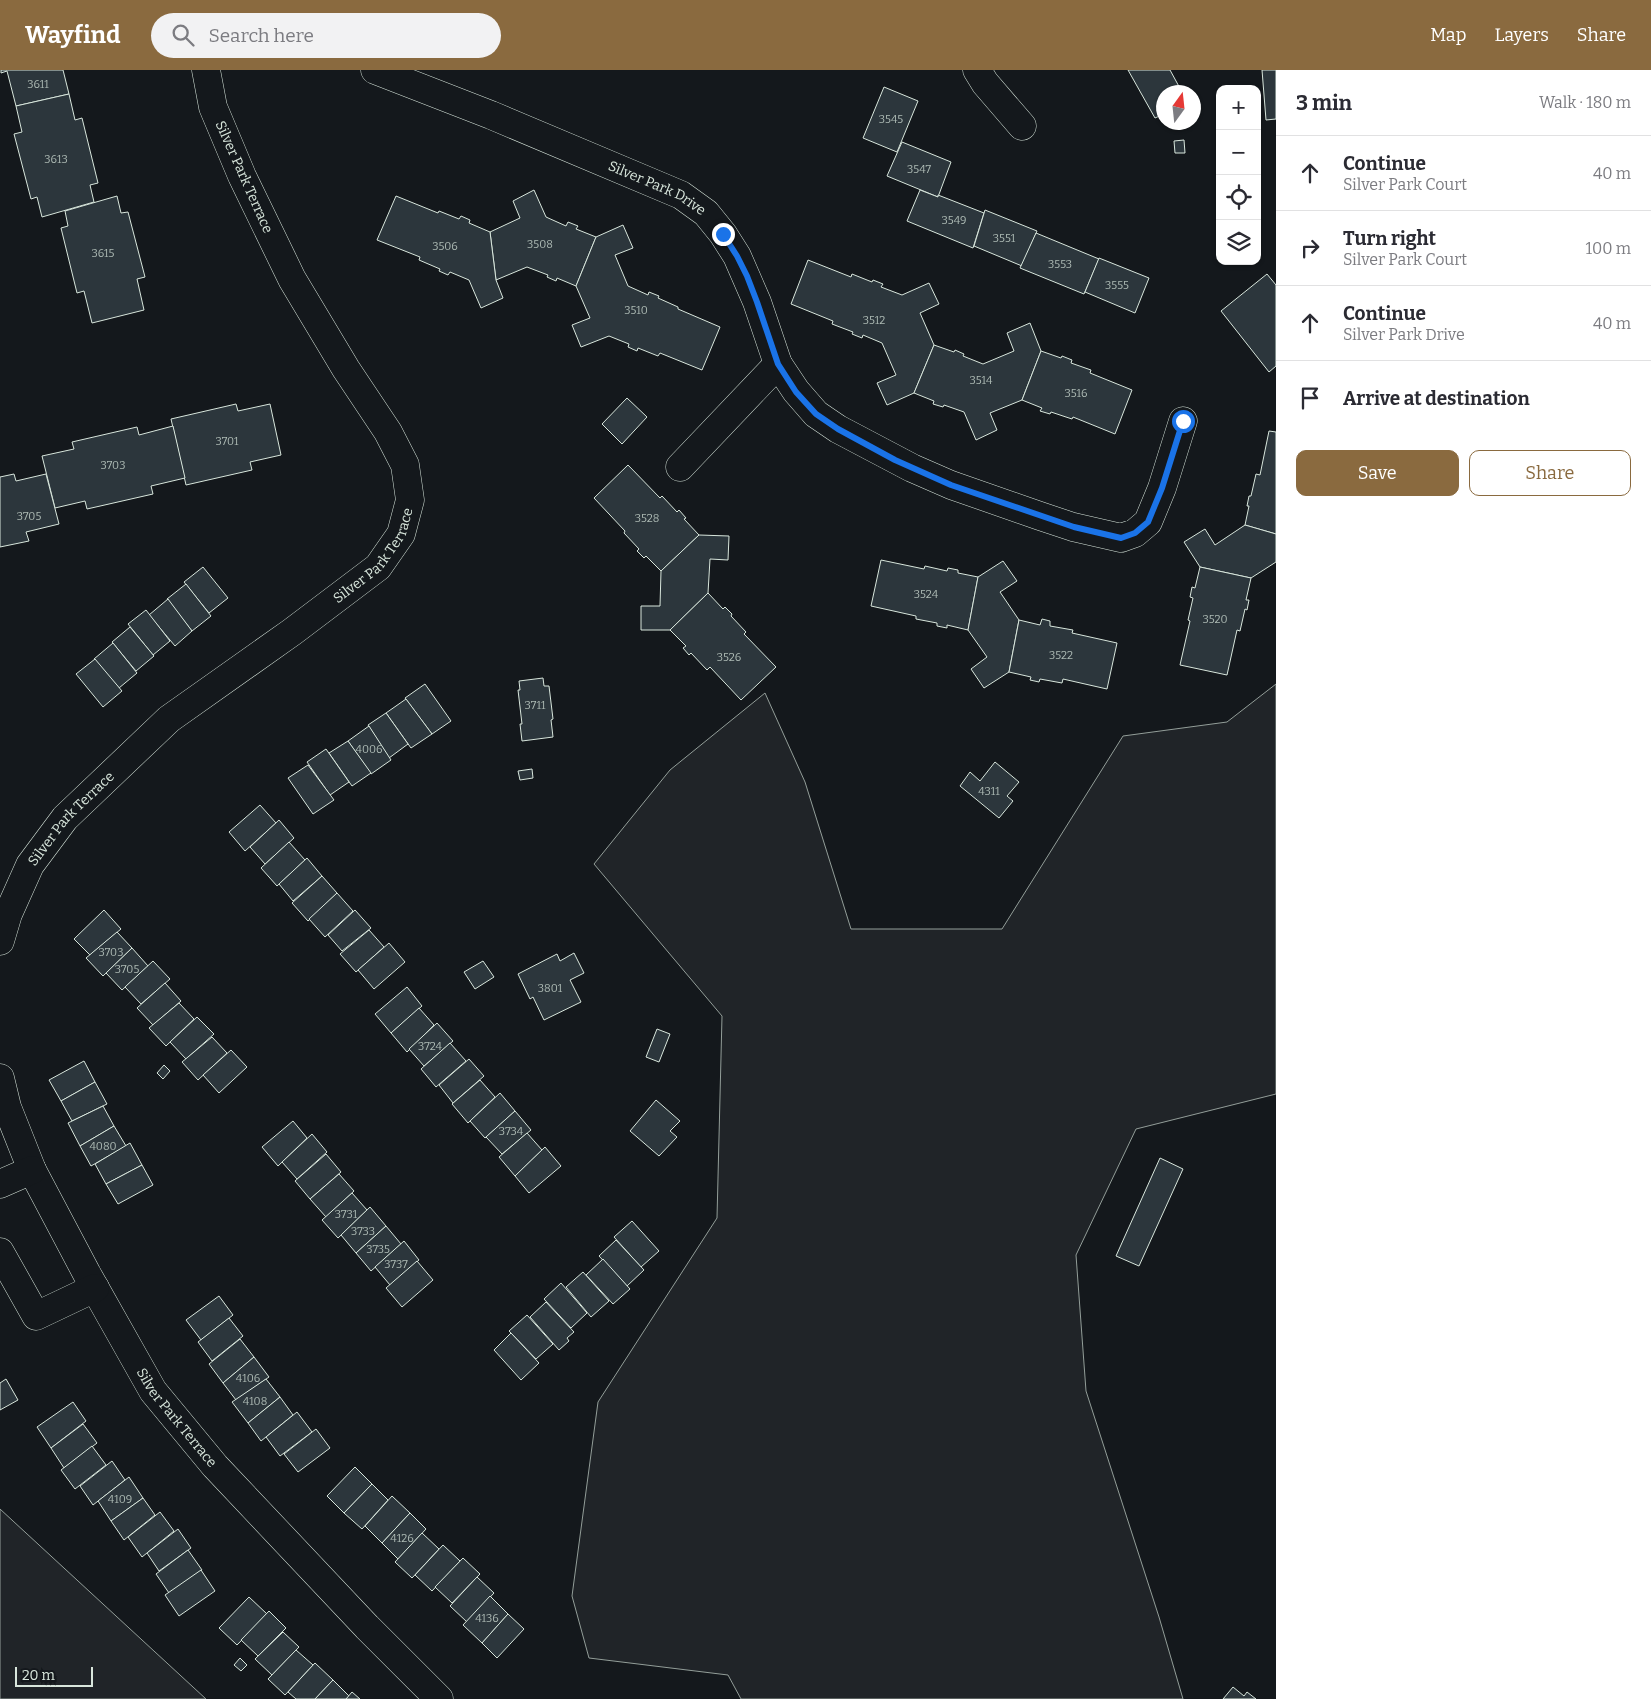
<!DOCTYPE html>
<meta charset="utf-8">
<style>
body{margin:0;font-family:Bitter,serif;background:#f2f2f3;color:#2b2b33}
.controls{position:absolute;right:15px;top:15px;display:grid;overflow:hidden;border-radius:10px;box-shadow:0 1px 4px #0004}
.controls button{width:45px;height:45px;display:grid;place-items:center;padding:0;border:0;border-bottom:1px solid #e1e1e2;background:#fff;color:#2b2b33;font:25px sans-serif}
.compass{position:absolute;left:1156px;top:15px;width:45px;height:45px;border-radius:50%;background:#fff;box-shadow:0 1px 4px #0004;rotate:15deg}
.scale{position:absolute;left:15px;bottom:12px;width:78px;box-sizing:border-box;padding-left:5px;border:2px solid #d8e6dc;border-top:0;font-size:14px;line-height:18px;white-space:nowrap;color:#d8e6dc;-webkit-text-stroke:4px #14181c;paint-order:stroke}
.stop{position:absolute;width:15px;height:15px;margin:-11px;border:4px solid #1a73e8;border-radius:50%;background:#fff}
.stop.end{background:#1a73e8;border-color:#fff;box-shadow:0 1px 5px #0008}
.list{margin:0;padding:0;list-style:none}
h2{display:flex;justify-content:space-between;align-items:center;height:65px;margin:0;padding:0 20px;font-size:21px}
h2 small{font-size:16px;font-weight:400;color:#7c7c81}
.list li{display:grid;grid-template-columns:32px 1fr auto;gap:15px;align-items:center;box-sizing:border-box;height:75px;padding:0 20px;border-top:1px solid #e1e1e2}
.list b{display:block;font-size:19px;white-space:nowrap}
.list p{margin:0;font-size:16px;white-space:nowrap;color:#7c7c81}
.list em{font-size:16px;font-style:normal;color:#7c7c81}
.actions{display:flex;gap:10px;padding:15px 20px}
.actions a{flex:1;padding:11px 0;border:1px solid #8a6a3f;border-radius:10px;text-align:center;font-size:18px;color:#8a6a3f}
.actions .main{background:#8a6a3f;color:#fff}
.icon{flex:none;width:28px;height:28px;fill:none;stroke:currentColor;stroke-width:2;stroke-linecap:round;stroke-linejoin:round}
.map{position:relative;flex:none;width:1276px;height:1629px;overflow:hidden}
header{display:flex;align-items:center;gap:30px;box-sizing:border-box;height:70px;padding:0 25px;background:#8a6a3f;color:#fff}
header strong{font-size:24px}
nav{display:flex;gap:28px;margin-inline-start:auto;font-size:18px}
.search{width:350px;height:45px;background:#f2f2f3;display:flex;align-items:center;gap:12px;box-sizing:border-box;padding:0 18px;border-radius:28px;color:#7c7c81;font-size:19px}
main{display:flex}
aside{flex:1;background:#fff}
.map>svg:first-child{display:block}
</style>
<header>
<strong>Wayfind</strong>
<div class="search"><svg class="icon" aria-label="search" viewBox="0 0 24 24"><circle cx="10" cy="10" r="6"/><path d="M15 15l6 6"/></svg>Search here</div>
<nav><a>Map</a><a>Layers</a><a>Share</a></nav>
</header>
<main>
<div class="map">
<svg width="1276" height="1629" viewBox="0 0 1276 1629">
<rect width="100%" height="100%" fill="#14181c"/>
<!-- green -->
<g fill="#202428" stroke="#939e99">
<path d="M1276,614V1024L1136,1059L1076,1185L1086,1321L1159,1547L1183,1629H741L728,1605L589,1588L572,1526L598,1332L717,1148L722,946L594,794L670,700L765,623L805,712L851,859H1002L1123,666L1227,652Z"/>
<path d="M0,1439L206,1629H0Z"/>
</g>
<!-- building -->
<g fill="#2c363c" stroke="#d8e6dc">
<path d="M1,0H63L69,24L16,36L7,1L1,3Z"/>
<path d="M1128,0H1170L1182,22H1164V44L1155,48Z"/>
<path d="M1262,0H1276V49L1266,50Z"/>
<path d="M884,17L918,31L897,82L863,68Z"/>
<path d="M69,24L75,50L82,48L98,113L90,115L94,132L42,147L37,127L31,129L14,64L22,62L16,36Z"/>
<path d="M1184,70L1185,83H1175L1174,71Z"/>
<path d="M902,72L951,92L938,127L887,106Z"/>
<path d="M534,120L546,147L566,156L568,152L578,156L576,159L596,167L576,216L557,208L556,211L547,207L548,205L527,197L496,210L490,162L520,148L513,131Z"/>
<path d="M920,120L938,127V125L984,143L973,178L907,151Z"/>
<path d="M117,126L121,143L128,142L145,207L137,209L144,240L92,253L84,221L77,223L61,158L68,156L65,141Z"/>
<path d="M396,126L438,143L439,141L459,149L461,146L470,150L469,153L490,162L496,210L503,228L481,238L469,210L450,202L448,205L439,201L440,199L419,190L420,187L377,170Z"/>
<path d="M985,140L1037,161L1022,196L974,176Z"/>
<path d="M623,155L633,178L615,185L628,216L648,225L649,222L659,226L658,228L678,237V239L720,257L702,300L660,283L658,286L638,278L637,281L628,277L629,274L609,266L581,277L572,255L590,248L576,216L596,167Z"/>
<path d="M1036,163L1099,189L1084,224L1020,198Z"/>
<path d="M1099,188L1149,208L1135,243L1085,222Z"/>
<path d="M808,190L851,207L852,204L872,212L873,210L883,214L881,217L902,225L929,213L939,234L920,243L934,275L914,323L887,335L877,313L896,305L882,273L863,265L862,268L852,264L853,262L832,254L833,251L791,234Z"/>
<path d="M1267,204L1276,215V296L1269,302L1221,241Z"/>
<path d="M1030,253L1041,281L1022,330L990,343L997,360L976,370L964,342L944,335L943,337L933,334L934,331L914,323L934,275L954,282L955,280L964,284L963,286L983,294L1014,281L1007,263Z"/>
<path d="M1041,281L1061,288L1062,286L1072,290L1071,293L1091,300L1090,303L1132,320L1115,364L1073,347L1072,349L1051,342L1050,344L1040,341L1042,338L1022,330Z"/>
<path d="M627,328L647,347L622,374L602,354Z"/>
<path d="M236,334L238,341L270,334L281,385L250,392L252,400L186,415L171,349Z"/>
<path d="M173,356L185,408L151,416L153,424L87,439L85,431L55,438L42,386L74,379L72,372L137,357L139,365Z"/>
<path d="M1269,361L1276,362V464L1245,455L1249,436H1247L1249,426H1251L1256,404L1260,405Z"/>
<path d="M628,395L660,428L662,426L677,442L679,440L686,448L684,449L699,465L661,501L646,486L644,488L637,481L639,479L624,463L625,461L594,428Z"/>
<path d="M14,404L16,411L46,404L59,454L26,462L29,471L0,477V407Z"/>
<path d="M1245,455L1276,464V492L1251,508L1200,497L1184,472L1205,459L1215,475Z"/>
<path d="M699,465L729,466L728,490L710,489L708,523L670,560H641V536H660L661,501Z"/>
<path d="M881,490L924,499L925,496L947,501L948,498L958,500V503L978,507L968,560L947,555V558L937,556V553L916,549V546L871,536Z"/>
<path d="M1003,491L1017,511L1000,522L1019,550L1009,602L984,618L971,599L987,587L968,560L978,507Z"/>
<path d="M203,497L228,528L209,543L184,512Z"/>
<path d="M1200,497L1251,508L1246,530H1249L1247,540L1245,539L1240,561L1237,560L1227,605L1180,595L1190,551L1188,550L1193,528L1190,527L1192,517L1195,518Z"/>
<path d="M186,514L211,546L192,561L167,529Z"/>
<path d="M708,523L723,539L725,537L732,544L731,546L746,562L744,564L776,597L741,630L710,597L707,600L691,583L689,585L683,578L686,576L670,560Z"/>
<path d="M168,529L192,561L175,576L149,545Z"/>
<path d="M146,540L170,571L153,585L128,554Z"/>
<path d="M1042,549L1050,551V556L1073,560L1072,563L1117,573L1107,619L1063,609L1062,613L1040,609L1039,612L1030,610L1031,607L1009,602L1019,550L1040,555Z"/>
<path d="M130,557L154,586L136,601L112,572Z"/>
<path d="M113,573L137,603L119,618L94,589Z"/>
<path d="M95,589L122,621L103,637L76,604Z"/>
<path d="M543,608L544,616H549L553,649L551,650L553,667L522,671L520,654H522L518,620H520L519,611Z"/>
<path d="M425,614L451,651L432,664L405,628Z"/>
<path d="M406,629L432,664L411,678L386,643Z"/>
<path d="M386,643L408,674L389,688L368,655Z"/>
<path d="M369,656L391,690L371,704L348,671Z"/>
<path d="M348,671L371,703L352,716L329,683Z"/>
<path d="M326,679L349,712L330,725L307,692Z"/>
<path d="M995,692L1019,712L1007,726L1013,731L999,748L960,716L970,702L980,711Z"/>
<path d="M308,695L334,730L313,744L288,708Z"/>
<path d="M532,699L533,708L520,710L518,701Z"/>
<path d="M260,735L276,753L245,781L229,762Z"/>
<path d="M279,750L294,768L265,794L250,777Z"/>
<path d="M289,772L305,790L277,816L261,798Z"/>
<path d="M307,788L322,806L293,831L279,814Z"/>
<path d="M322,806L337,823L308,851L292,833Z"/>
<path d="M337,823L353,841L325,867L309,849Z"/>
<path d="M104,840L121,859L90,885L74,869Z"/>
<path d="M355,840L371,858L342,881L328,865Z"/>
<path d="M369,860L384,877L356,902L340,884Z"/>
<path d="M117,862L132,878L103,906L86,888Z"/>
<path d="M389,873L405,892L374,919L358,900Z"/>
<path d="M132,878L148,896L122,920L106,903Z"/>
<path d="M574,883L584,903L570,910L581,932L544,950L533,927L530,929L518,904L557,884L560,891Z"/>
<path d="M153,891L170,909L141,934L125,917Z"/>
<path d="M483,891L494,907L475,919L464,902Z"/>
<path d="M165,913L181,931L153,955L137,938Z"/>
<path d="M407,917L422,936L391,963L375,944Z"/>
<path d="M179,933L194,949L166,976L149,958Z"/>
<path d="M419,938L434,955L407,982L391,963Z"/>
<path d="M197,947L214,964L186,989L170,972Z"/>
<path d="M437,953L453,971L424,996L409,979Z"/>
<path d="M657,959L670,964L659,992L646,987Z"/>
<path d="M212,967L227,983L198,1010L182,992Z"/>
<path d="M450,973L466,991L436,1017L421,999Z"/>
<path d="M231,980L247,997L219,1023L203,1005Z"/>
<path d="M469,989L484,1006L453,1033L439,1015Z"/>
<path d="M84,991L95,1012L61,1031L49,1010Z"/>
<path d="M164,995L170,1001L163,1009L157,1003Z"/>
<path d="M480,1010L495,1027L468,1053L452,1034Z"/>
<path d="M95,1012L107,1034L72,1051L61,1031Z"/>
<path d="M500,1023L515,1041L485,1068L470,1051Z"/>
<path d="M656,1030L680,1051L670,1061L677,1067L659,1086L630,1061Z"/>
<path d="M103,1036L114,1056L80,1076L68,1053Z"/>
<path d="M515,1041L531,1060L502,1084L486,1067Z"/>
<path d="M293,1051L307,1068L278,1096L262,1077Z"/>
<path d="M114,1056L126,1076L91,1096L80,1076Z"/>
<path d="M527,1063L542,1080L515,1106L499,1087Z"/>
<path d="M312,1064L327,1082L297,1109L282,1092Z"/>
<path d="M130,1073L142,1095L106,1114L95,1094Z"/>
<path d="M545,1077L561,1096L529,1123L515,1106Z"/>
<path d="M326,1084L341,1102L310,1129L295,1111Z"/>
<path d="M1160,1088L1183,1099L1139,1196L1116,1186Z"/>
<path d="M142,1095L153,1115L118,1134L106,1114Z"/>
<path d="M339,1104L354,1121L326,1147L310,1129Z"/>
<path d="M352,1123L367,1140L338,1168L322,1150Z"/>
<path d="M370,1137L386,1156L356,1183L341,1165Z"/>
<path d="M632,1151L659,1181L641,1197L614,1167Z"/>
<path d="M386,1156L401,1174L371,1201L356,1183Z"/>
<path d="M616,1170L644,1200L627,1216L599,1186Z"/>
<path d="M404,1171L419,1190L390,1215L375,1197Z"/>
<path d="M603,1189L630,1219L613,1234L586,1205Z"/>
<path d="M417,1191L433,1210L402,1237L386,1218Z"/>
<path d="M583,1202L609,1231L591,1247L566,1217Z"/>
<path d="M561,1213L587,1243L571,1258L544,1229Z"/>
<path d="M219,1226L233,1245L201,1270L186,1250Z"/>
<path d="M546,1232L574,1262L567,1268L569,1271L559,1280L530,1247Z"/>
<path d="M527,1245L553,1274L536,1289L509,1261Z"/>
<path d="M229,1248L243,1266L212,1291L198,1272Z"/>
<path d="M511,1263L539,1293L521,1310L494,1280Z"/>
<path d="M240,1269L254,1287L223,1313L209,1294Z"/>
<path d="M254,1287L269,1307L236,1330L223,1313Z"/>
<path d="M6,1309L18,1330L0,1340V1313Z"/>
<path d="M266,1309L280,1327L248,1353L232,1332Z"/>
<path d="M280,1327L293,1345L261,1371L248,1353Z"/>
<path d="M73,1332L86,1351L51,1378L37,1357Z"/>
<path d="M297,1342L312,1362L280,1386L266,1367Z"/>
<path d="M83,1354L97,1373L64,1398L51,1378Z"/>
<path d="M316,1359L330,1378L298,1402L284,1384Z"/>
<path d="M92,1376L106,1395L75,1419L61,1400Z"/>
<path d="M112,1391L125,1410L93,1435L80,1416Z"/>
<path d="M355,1397L372,1414L344,1443L327,1426Z"/>
<path d="M129,1407L143,1428L111,1451L98,1431Z"/>
<path d="M372,1414L388,1430L362,1459L344,1443Z"/>
<path d="M392,1426L410,1443L382,1473L365,1456Z"/>
<path d="M143,1428L155,1445L124,1470L111,1451Z"/>
<path d="M160,1442L174,1461L142,1487L128,1467Z"/>
<path d="M410,1443L426,1459L398,1489L382,1473Z"/>
<path d="M178,1459L191,1478L159,1501L147,1483Z"/>
<path d="M422,1463L439,1479L412,1508L395,1492Z"/>
<path d="M443,1475L460,1491L432,1521L415,1505Z"/>
<path d="M188,1480L202,1500L169,1523L156,1504Z"/>
<path d="M463,1488L480,1504L452,1533L435,1517Z"/>
<path d="M201,1500L215,1521L179,1546L165,1525Z"/>
<path d="M477,1507L494,1523L467,1552L450,1536Z"/>
<path d="M490,1526L508,1544L482,1573L463,1555Z"/>
<path d="M249,1527L267,1544L237,1575L219,1558Z"/>
<path d="M269,1541L286,1558L258,1586L241,1570Z"/>
<path d="M508,1544L524,1559L497,1588L482,1573Z"/>
<path d="M283,1562L299,1577L272,1605L255,1589Z"/>
<path d="M296,1580L313,1595L285,1625L268,1609Z"/>
<path d="M240,1588L247,1595L241,1601L234,1595Z"/>
<path d="M315,1593L333,1610L315,1629H296L288,1622Z"/>
<path d="M333,1610L349,1626L346,1629H315Z"/>
<path d="M1233,1617L1244,1626L1247,1622L1256,1629H1223Z"/>
<path d="M352,1622L360,1629H346Z"/>
</g>
<g fill="none" stroke-linecap="round" stroke-linejoin="round">
<!-- minor casing -->
<g stroke="#d8e6dc" stroke-width="29">
<g id="minor">
<path id="s1" d="M375,0L491,45L681,125L706,143L723,164L737,186L757,232L778,294L796,321L816,344L838,359L912,398L951,415L1040,446L1073,457L1121,468L1135,463L1148,452L1162,418L1183,351"/>
<path d="M977,0L985,13L1022,56"/>
<path d="M680,397L778,294"/>
<path id="s2" d="M0,871L8,844L30,795L65,748L169,649L292,562L378,497L401,464L410,430L405,395L388,362L346,299L292,209L242,106L213,37L206,0"/>
<path id="s3" d="M0,1008L7,1037L32,1100L87,1204L153,1321L215,1396L367,1557L439,1629"/>
<path d="M0,1114L32,1100"/>
<path d="M0,1182L36,1246L95,1218"/>
</g>
</g>
<!-- minor -->
<use href="#minor" stroke="#14181c" stroke-width="28"/>
</g>
<g fill="none" stroke-linecap="round" stroke-linejoin="round">
<!-- route -->
<path stroke="#1a73e8" stroke-width="6" d="M723,164L737,186L747,206L757,232L778,294L796,322L816,344L838,359L895,390L951,415L1074,457L1121,468L1135,463L1148,452L1162,418L1183,351"/>
</g>
<g text-anchor="middle" dominant-baseline="central" stroke-width="4" stroke-linejoin="round" paint-order="stroke">
<!-- number labels -->
<g font-size="11" fill="#adbab4">
<text x="38" y="14">3611</text>
<text x="891" y="49">3545</text>
<text x="56" y="89">3613</text>
<text x="919" y="99">3547</text>
<text x="954" y="150">3549</text>
<text x="1004" y="168">3551</text>
<text x="540" y="174">3508</text>
<text x="445" y="176">3506</text>
<text x="103" y="183">3615</text>
<text x="1060" y="194">3553</text>
<text x="1117" y="215">3555</text>
<text x="636" y="240">3510</text>
<text x="874" y="250">3512</text>
<text x="981" y="310">3514</text>
<text x="1076" y="323">3516</text>
<text x="227" y="371">3701</text>
<text x="113" y="395">3703</text>
<text x="29" y="446">3705</text>
<text x="647" y="448">3528</text>
<text x="926" y="524">3524</text>
<text x="1215" y="549">3520</text>
<text x="1061" y="585">3522</text>
<text x="729" y="587">3526</text>
<text x="535" y="635">3711</text>
<text x="369" y="679">4006</text>
<text x="989" y="721">4311</text>
<text x="111" y="882">3703</text>
<text x="127" y="899">3705</text>
<text x="550" y="918">3801</text>
<text x="430" y="976">3724</text>
<text x="511" y="1061">3734</text>
<text x="103" y="1076">4080</text>
<text x="346" y="1144">3731</text>
<text x="363" y="1161">3733</text>
<text x="378" y="1179">3735</text>
<text x="396" y="1194">3737</text>
<text x="248" y="1308">4106</text>
<text x="255" y="1331">4108</text>
<text x="120" y="1429">4109</text>
<text x="402" y="1468">4126</text>
<text x="487" y="1548">4136</text>
</g>
<!-- street labels -->
<g font-size="14" fill="#d8e6dc" stroke="#14181c">
<text transform="translate(244 107) rotate(66)">Silver Park Terrace</text>
<text stroke="none"><textPath href="#s1" startOffset="306">Silver Park Drive</textPath></text>
<text stroke="none"><textPath href="#s2" startOffset="549">Silver Park Terrace</textPath></text>
<text stroke="none"><textPath href="#s2" startOffset="144">Silver Park Terrace</textPath></text>
<text stroke="none"><textPath href="#s3" startOffset="385">Silver Park Terrace</textPath></text>
</g>
</g>
</svg>
<div class="controls">
<button>+</button>
<button>−</button>
<button><svg class="icon" aria-label="locate" viewBox="0 0 24 24"><circle cx="12" cy="12" r="6"/><path d="M12 2v4M12 18v4M2 12h4M18 12h4"/></svg></button>
<button><svg class="icon" aria-label="layers" viewBox="0 0 24 24"><path d="M12 4l9 5-9 5-9-5zM3 14l9 5 9-5"/></svg></button>
</div>
<svg class="compass" viewBox="-18 -18 36 36"><path d="M0-13l5 13h-10z" fill="#e53935"/><path d="M0 13l5-13h-10z" fill="#7c7c81"/></svg>
<div class="scale">20 m</div>
<div class="stop" style="left:1183px;top:351px"></div>
<div class="stop end" style="left:723px;top:164px"></div>
</div>
<aside>
<h2>3 min<small>Walk · 180 m</small></h2>
<ul class="list">
<li><svg class="icon" aria-label="ahead" viewBox="0 0 24 24"><path d="M12 20V5M6 11l6-6 6 6"/></svg><div><b>Continue</b><p>Silver Park Court</p></div><em>40 m</em></li>
<li><svg class="icon" aria-label="right" viewBox="0 0 24 24"><path d="M7 20v-9h11M14 6l5 5-5 5"/></svg><div><b>Turn right</b><p>Silver Park Court</p></div><em>100 m</em></li>
<li><svg class="icon" aria-label="ahead" viewBox="0 0 24 24"><path d="M12 20V5M6 11l6-6 6 6"/></svg><div><b>Continue</b><p>Silver Park Drive</p></div><em>40 m</em></li>
<li><svg class="icon" aria-label="arrive" viewBox="0 0 24 24"><path d="M6 21V4h12l-3 4 3 4H6"/></svg><div><b>Arrive at destination</b></div></li>
</ul>
<div class="actions"><a class="main">Save</a><a>Share</a></div>
</aside>
</main>
